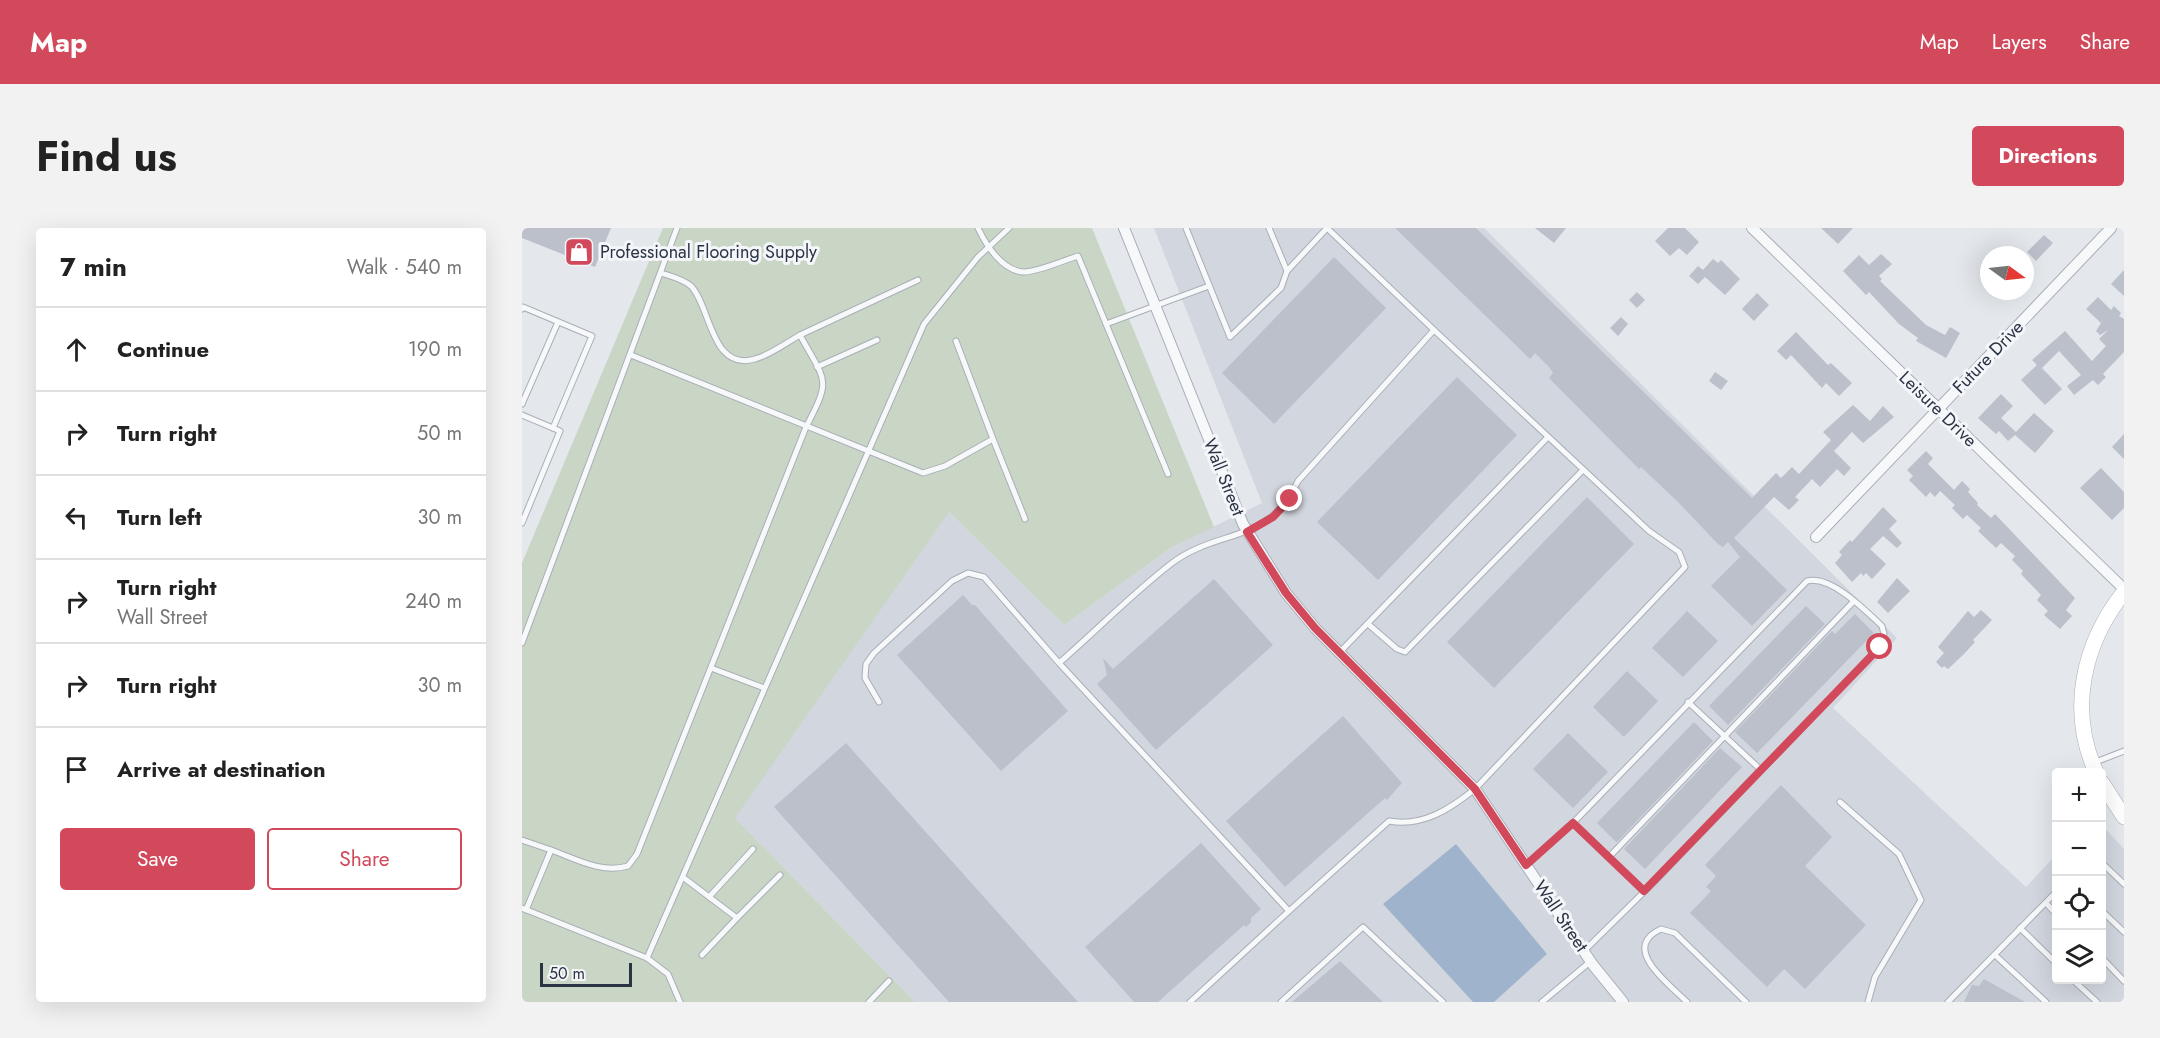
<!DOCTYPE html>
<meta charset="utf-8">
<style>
body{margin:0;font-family:Jost,sans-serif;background:#f2f2f2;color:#222}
.controls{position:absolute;right:18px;bottom:18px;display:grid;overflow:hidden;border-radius:6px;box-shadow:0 6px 24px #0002}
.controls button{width:54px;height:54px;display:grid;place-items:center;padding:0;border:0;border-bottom:2px solid #e0e0e0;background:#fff;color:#222;font:30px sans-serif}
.compass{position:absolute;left:1458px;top:18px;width:54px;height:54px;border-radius:50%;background:#fff;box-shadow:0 6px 24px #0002;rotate:105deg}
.scale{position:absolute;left:18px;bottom:15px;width:92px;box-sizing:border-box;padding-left:6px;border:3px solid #2b3445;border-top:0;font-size:16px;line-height:21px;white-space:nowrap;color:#2b3445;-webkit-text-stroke:4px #f4f6f9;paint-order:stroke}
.stop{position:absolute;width:18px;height:18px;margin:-14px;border:4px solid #d1495b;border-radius:50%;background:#fff}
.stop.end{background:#d1495b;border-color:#fff;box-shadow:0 2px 6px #0008}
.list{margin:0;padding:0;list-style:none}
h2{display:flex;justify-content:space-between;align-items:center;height:78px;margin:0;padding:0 24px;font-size:26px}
h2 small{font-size:20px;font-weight:400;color:#767676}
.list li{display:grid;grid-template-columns:39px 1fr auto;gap:18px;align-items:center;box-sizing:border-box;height:84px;padding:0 24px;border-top:2px solid #e0e0e0}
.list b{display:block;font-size:22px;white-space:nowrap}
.list p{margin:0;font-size:20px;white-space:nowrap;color:#767676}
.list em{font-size:20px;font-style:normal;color:#767676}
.actions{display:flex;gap:12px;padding:18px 24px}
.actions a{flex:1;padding:14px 0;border:2px solid #d1495b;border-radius:6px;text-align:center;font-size:21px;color:#d1495b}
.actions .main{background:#d1495b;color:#fff}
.icon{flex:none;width:33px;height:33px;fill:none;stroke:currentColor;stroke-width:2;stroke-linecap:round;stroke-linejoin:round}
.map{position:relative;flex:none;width:1602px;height:774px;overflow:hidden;border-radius:6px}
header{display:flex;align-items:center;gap:36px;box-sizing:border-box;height:84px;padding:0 30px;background:#d1495b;color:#fff}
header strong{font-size:28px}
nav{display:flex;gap:33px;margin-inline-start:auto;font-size:21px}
.intro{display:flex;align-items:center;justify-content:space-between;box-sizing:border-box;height:144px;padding:0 36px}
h1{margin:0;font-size:42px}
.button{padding:15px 27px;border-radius:6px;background:#d1495b;color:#fff;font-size:21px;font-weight:700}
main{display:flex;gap:36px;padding:0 36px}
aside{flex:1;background:#fff;border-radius:6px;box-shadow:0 6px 24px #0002}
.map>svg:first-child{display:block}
</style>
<header>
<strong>Map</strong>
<nav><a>Map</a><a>Layers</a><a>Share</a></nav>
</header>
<div class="intro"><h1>Find us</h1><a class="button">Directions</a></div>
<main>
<aside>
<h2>7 min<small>Walk · 540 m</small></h2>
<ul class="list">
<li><svg class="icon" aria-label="ahead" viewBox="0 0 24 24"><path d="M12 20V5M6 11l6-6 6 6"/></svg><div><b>Continue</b></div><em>190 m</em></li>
<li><svg class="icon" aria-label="right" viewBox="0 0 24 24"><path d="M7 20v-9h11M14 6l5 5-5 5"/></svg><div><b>Turn right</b></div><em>50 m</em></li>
<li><svg class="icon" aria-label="left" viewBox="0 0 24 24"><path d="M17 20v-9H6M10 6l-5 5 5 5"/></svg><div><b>Turn left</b></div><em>30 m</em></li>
<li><svg class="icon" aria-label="right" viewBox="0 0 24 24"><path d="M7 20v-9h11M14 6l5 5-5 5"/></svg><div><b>Turn right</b><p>Wall Street</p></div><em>240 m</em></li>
<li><svg class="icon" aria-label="right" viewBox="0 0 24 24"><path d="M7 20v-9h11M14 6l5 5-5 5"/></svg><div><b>Turn right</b></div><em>30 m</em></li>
<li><svg class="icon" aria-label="arrive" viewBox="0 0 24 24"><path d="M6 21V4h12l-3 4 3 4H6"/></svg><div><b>Arrive at destination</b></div></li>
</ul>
<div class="actions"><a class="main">Save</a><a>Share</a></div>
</aside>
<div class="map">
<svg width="1602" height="774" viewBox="0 0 1602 774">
<rect width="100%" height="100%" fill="#e4e7ec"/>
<!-- built -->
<path fill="#d2d6de" d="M632,0H962L1375,410L1311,480L1504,659L1534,627V752H1580V597L1602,621V774H393L213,590L358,260L427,284L542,397L650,319L740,275Z"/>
<!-- green -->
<path fill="#c9d6c5" d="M141,0H570L692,299L650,319L542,397L427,284L213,590L393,774H0V335Z"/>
<!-- water -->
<path fill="#9fb4cc" d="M934,616L1025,726L972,774H951L861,676Z"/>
<!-- building -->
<g fill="#bbc0ca">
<path d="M0,0H89L73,39L0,10Z"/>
<path d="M873,0H954L1230,270L1254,245L1259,250L1270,239L1277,246L1309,212L1301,204L1331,177L1348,193L1361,178L1372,189L1341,215L1330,204L1312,223L1329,240L1322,248L1315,241L1298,259L1290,251L1273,269L1277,272L1267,282L1252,269L1212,310L1265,362L1230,398L1189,358L1218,329L1206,314L1201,319L1196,316L1156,274L1119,239L1117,241L1027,150L1031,145L1027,139L1013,125L1008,131Z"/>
<path d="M1013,0H1044L1032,15Z"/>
<path d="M1146,0H1163L1177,14L1165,27L1157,20L1148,28L1133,13Z"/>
<path d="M1299,0H1331L1316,16Z"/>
<path d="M1522,7L1531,15L1514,33L1505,24Z"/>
<path d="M1359,26L1370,36L1357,48L1360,51L1358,53L1404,97L1423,107L1428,99L1438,105L1424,130L1394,113L1396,110L1377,96L1347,64L1344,67L1321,43L1337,27L1347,37Z"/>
<path d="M812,29L864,80L752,196L700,145Z"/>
<path d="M1191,31L1196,35L1199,32L1218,51L1203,67L1183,49L1176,56L1167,48L1176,38L1181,42Z"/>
<path d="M1602,42V68L1589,56Z"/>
<path d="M1115,64L1123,72L1115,80L1107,72Z"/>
<path d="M1235,65L1247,77L1232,93L1220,81Z"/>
<path d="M1576,69L1589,82L1592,78L1599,85L1597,88L1602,91V124L1581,146L1584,149L1576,157L1571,152L1552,167L1545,158L1559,147L1537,123L1520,140L1540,161L1523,177L1499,152L1515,137L1510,132L1543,103L1570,133L1584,118L1577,111L1586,102L1578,107L1574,103L1579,95L1564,81Z"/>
<path d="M1099,89L1106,96L1096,108L1088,100Z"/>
<path d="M1274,104L1306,137L1309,135L1330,155L1317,168L1304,155L1300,160L1269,127L1264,132L1255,123Z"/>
<path d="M1193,144L1206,153L1199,162L1187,153Z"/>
<path d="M935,149L995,207L856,352L795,294Z"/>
<path d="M1479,166L1491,178L1479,190L1494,204L1512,185L1532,203L1513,225L1493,207L1486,213L1477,203L1474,206L1456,190Z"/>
<path d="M1602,206V231L1590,219Z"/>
<path d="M1404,223L1411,230L1406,236L1432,262L1440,253L1448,261L1446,264L1456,275L1455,277L1469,290L1473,286L1553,370L1544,382L1550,388L1538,401L1522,387L1526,383L1515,372L1519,367L1499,346L1501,343L1490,332L1493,328L1479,315L1474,320L1456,303L1459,300L1445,287L1441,291L1430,280L1433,277L1418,263L1413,269L1408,264L1404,269L1387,252L1391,248L1385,242Z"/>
<path d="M1579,240L1602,264V280L1590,292L1558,260Z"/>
<path d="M1065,269L1112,316L972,460L925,414Z"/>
<path d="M1361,279L1375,293L1367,301L1380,315L1375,320L1361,308L1348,321L1364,336L1350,351L1344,345L1341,348L1339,345L1330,354L1313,335L1320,327L1317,324L1328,312L1330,314Z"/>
<path d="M1375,350L1388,363L1366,385L1355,374Z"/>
<path d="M692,351L751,417L634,522L575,456L585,447L581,430L591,441Z"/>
<path d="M441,367L450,377H453L546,483L479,543L375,427Z"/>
<path d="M1284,378L1303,396L1206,497L1187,478Z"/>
<path d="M1459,382L1470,392L1451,412L1453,414L1442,426L1426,441L1422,438L1420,440L1414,434L1422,425L1416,419L1446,383L1452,389Z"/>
<path d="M1165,383L1196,413L1161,449L1130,420Z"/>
<path d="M1333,386L1352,405L1235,525L1213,504L1310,403L1313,406Z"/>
<path d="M1105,443L1136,473L1102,509L1071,479Z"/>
<path d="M821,488L880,555L865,572L863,570L763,659L704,593Z"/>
<path d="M1172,494L1191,513L1095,614L1093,613L1075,595Z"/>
<path d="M1046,505L1086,544L1051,580L1011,541Z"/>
<path d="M324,515L556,774H427L252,579Z"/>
<path d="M1198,520L1220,539L1123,641L1102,621Z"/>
<path d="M1259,557L1310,609L1283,638L1344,697L1283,761L1262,741L1245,759L1168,685L1189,663L1184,659L1194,648L1183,637Z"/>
<path d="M679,615L739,681L729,690V694L724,699L722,697L636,774H612L563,719Z"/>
<path d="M818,733L861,774H770Z"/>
<path d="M1462,751L1503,774H1442L1450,757L1457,758Z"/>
</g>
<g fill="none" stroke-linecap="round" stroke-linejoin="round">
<!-- lane casing -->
<g stroke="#a9aeb7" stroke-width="7">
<g id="lane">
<path d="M456,0C464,17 480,43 502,44C515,44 543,32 556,28L646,246"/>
<path d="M664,0L708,109L759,60L765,43L805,0L912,102"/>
<path d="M747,0L765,43"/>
<path d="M139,45C148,48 161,51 169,58C189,79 189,144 233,131C248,127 264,115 278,107"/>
<path d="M0,81L1,79L70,108L31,200"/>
<path d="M584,96L687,58"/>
<path d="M109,127L401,245L423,238L471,211L434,113"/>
<path d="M295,139L355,112"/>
<path d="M0,176L36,94"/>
<path d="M0,187L38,203L0,295"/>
<path d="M471,211L503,291"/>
<path d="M846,396L875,421L883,424L1061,242"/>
<path d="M0,415L155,0"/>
<path d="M817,425L1026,209"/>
<path d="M189,440L242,460"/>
<path d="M357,474L343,450L344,436L352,425L430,353L446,345L462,349L537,435L767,683L867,593C901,599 928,581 953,561L1163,339L1157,324L1127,303L912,102L776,253C746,317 697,300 650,335C611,365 575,402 537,435"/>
<path d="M1166,474L1239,542"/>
<path d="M1571,535L1602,523"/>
<path d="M1318,574L1377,626L1399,672L1353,749L1346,774"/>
<path d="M1051,595L1122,663"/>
<path d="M0,612L29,622L4,682"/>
<path d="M29,622C54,631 80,646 106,638L115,626L284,199C310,149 304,155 278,107L396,52"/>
<path d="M1087,629L1332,373"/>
<path d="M1580,635L1602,656"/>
<path d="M1004,637L1051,595L1285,353C1309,347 1344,383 1360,398L1362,406L1358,419L1133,653L1062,723"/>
<path d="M162,650L215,690L180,727"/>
<path d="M187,669L231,621"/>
<path d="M1524,675L1534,686"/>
<path d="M0,680L125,730"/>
<path d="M1580,683L1602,704"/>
<path d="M215,690L258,647"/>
<path d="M1498,700L1534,735"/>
<path d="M1473,727L1524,774"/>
<path d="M1580,730L1602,753"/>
<path d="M1551,752L1575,774"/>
<path d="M158,774L146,746L125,730L402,96L456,29L487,0"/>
<path d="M347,774L367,753"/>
<path d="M668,774L767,683"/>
<path d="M759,774L841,699L921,774"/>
<path d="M1020,774L1069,733"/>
<path d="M1165,774C1148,757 1097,720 1139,701L1153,705L1224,774"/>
<path d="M1426,774L1534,664"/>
</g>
</g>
<!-- street casing -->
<g stroke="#a9aeb7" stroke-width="12">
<g id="street">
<path d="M602,0L721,296L764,365L793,400L953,561L1071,737L1101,774"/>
<path d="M1230,0L1602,361"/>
<path d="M1294,309L1589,0"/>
</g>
</g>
<!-- secondary casing -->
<g stroke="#a9aeb7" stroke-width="16">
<g id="secondary">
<path d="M1574,544C1546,482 1561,416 1602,364"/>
<path d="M1580,555L1602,589"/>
</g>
</g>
<!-- lane -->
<use href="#lane" stroke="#f7f8fa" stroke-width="5"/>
<!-- street -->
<use href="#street" stroke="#f7f8fa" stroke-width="10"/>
<!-- secondary -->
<use href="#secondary" stroke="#fff" stroke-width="15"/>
</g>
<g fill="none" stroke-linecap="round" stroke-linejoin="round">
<!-- route -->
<path stroke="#d1495b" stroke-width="8" d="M768,271L751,289L725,304L764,365L793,400L953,561L1004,637L1051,595L1122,663L1358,419"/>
</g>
<!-- icons -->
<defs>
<g id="shop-square" transform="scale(1.5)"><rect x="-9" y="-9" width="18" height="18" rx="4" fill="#d1495b" stroke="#f4f6f9"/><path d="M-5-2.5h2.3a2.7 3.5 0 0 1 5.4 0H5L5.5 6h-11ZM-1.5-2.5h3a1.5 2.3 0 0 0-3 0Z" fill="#fff"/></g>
</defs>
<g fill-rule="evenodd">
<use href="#shop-square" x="57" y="24"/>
</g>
<g text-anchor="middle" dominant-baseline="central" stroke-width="6" stroke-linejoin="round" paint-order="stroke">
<!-- poi labels -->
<g font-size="18" fill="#2b3445" stroke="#f4f6f9" text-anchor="start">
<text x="78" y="24">Professional Flooring Supply</text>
</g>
<!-- street labels -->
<g font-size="18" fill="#2b3445" stroke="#f4f6f9">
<text transform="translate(1466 129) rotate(-46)">Future Drive</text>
<text transform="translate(1416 181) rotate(44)">Leisure Drive</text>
<text transform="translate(702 249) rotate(68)">Wall Street</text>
<text transform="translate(1039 688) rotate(56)">Wall Street</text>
</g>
</g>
</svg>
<div class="controls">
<button>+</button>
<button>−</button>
<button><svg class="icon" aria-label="locate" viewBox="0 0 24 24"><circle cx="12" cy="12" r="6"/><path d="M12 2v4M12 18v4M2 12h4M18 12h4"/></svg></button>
<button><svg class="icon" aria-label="layers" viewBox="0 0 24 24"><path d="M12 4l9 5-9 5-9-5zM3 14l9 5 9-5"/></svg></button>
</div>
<svg class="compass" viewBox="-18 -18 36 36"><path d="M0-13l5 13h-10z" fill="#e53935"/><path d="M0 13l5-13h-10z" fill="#767676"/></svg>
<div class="scale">50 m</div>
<div class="stop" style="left:1358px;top:419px"></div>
<div class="stop end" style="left:768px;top:271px"></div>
</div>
</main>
